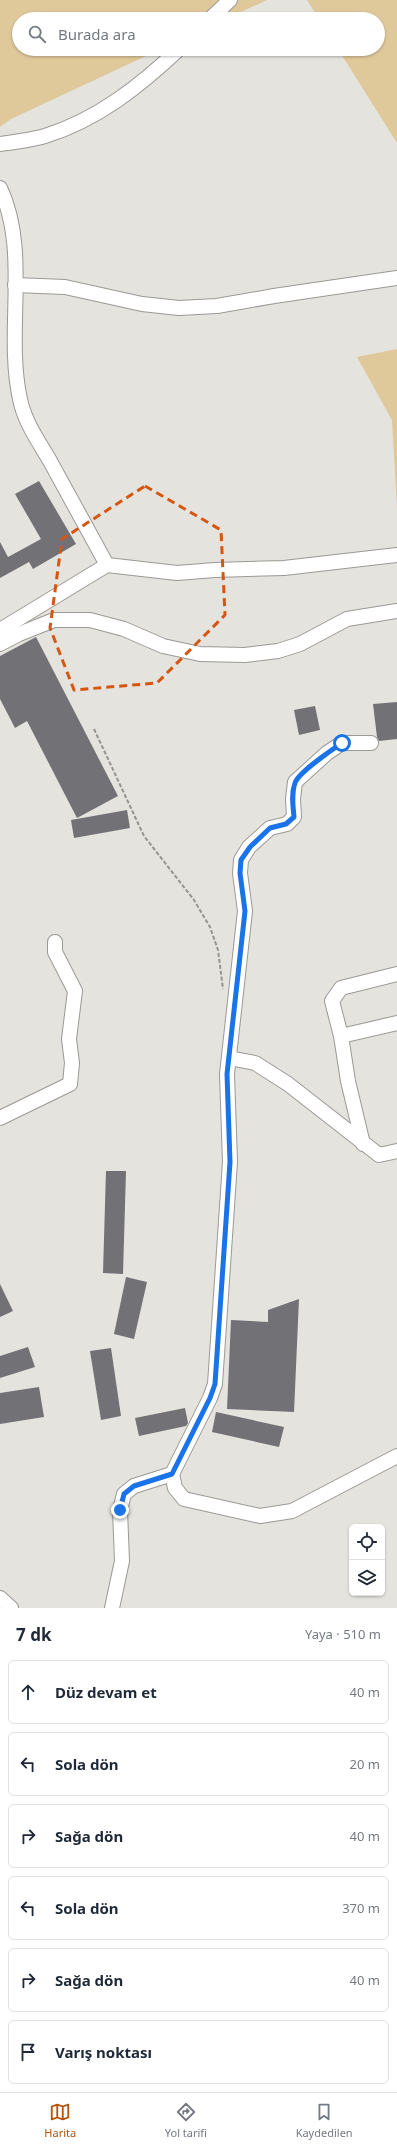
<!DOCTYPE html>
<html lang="tr">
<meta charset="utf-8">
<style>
body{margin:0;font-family:"Noto Sans",sans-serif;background:#f2f2f3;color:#1f2937}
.controls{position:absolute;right:12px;bottom:12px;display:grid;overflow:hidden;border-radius:6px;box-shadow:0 1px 3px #0004}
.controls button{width:36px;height:36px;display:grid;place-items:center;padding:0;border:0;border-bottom:1px solid #e0e1e3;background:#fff;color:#1f2937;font:20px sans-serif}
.stop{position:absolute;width:12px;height:12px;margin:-9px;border:3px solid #1a73e8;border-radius:50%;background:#fff}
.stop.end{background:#1a73e8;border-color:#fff;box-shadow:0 1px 4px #0008}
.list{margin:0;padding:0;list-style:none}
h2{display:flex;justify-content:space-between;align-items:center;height:52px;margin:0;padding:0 16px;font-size:17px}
h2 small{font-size:13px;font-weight:400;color:#747a83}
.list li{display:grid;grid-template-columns:26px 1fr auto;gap:12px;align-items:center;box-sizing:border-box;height:64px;margin:0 8px 8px;padding:0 8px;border:1px solid #e0e1e3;border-radius:6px}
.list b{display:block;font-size:15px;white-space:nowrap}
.list em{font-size:13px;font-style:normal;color:#747a83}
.icon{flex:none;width:22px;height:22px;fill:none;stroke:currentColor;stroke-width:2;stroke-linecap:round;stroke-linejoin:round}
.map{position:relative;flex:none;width:397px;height:1608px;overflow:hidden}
.search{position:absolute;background:#fff;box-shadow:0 1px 3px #0004;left:12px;right:12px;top:12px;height:44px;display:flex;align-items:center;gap:10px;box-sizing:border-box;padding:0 14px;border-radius:22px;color:#747a83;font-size:15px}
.sheet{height:484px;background:#fff}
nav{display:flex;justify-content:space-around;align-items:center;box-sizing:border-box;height:56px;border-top:1px solid #e0e1e3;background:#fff;font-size:11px;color:#747a83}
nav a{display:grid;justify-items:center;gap:2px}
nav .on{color:#b45309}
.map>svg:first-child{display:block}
</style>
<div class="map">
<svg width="397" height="1608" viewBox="0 0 397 1608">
<rect width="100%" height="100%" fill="#e5e3de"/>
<!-- green -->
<g fill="#dfc89a">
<path d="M0,0H267L226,19H19V49H161L11,119L0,127Z"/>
<path d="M307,0H397V143L338,49H378V19H319Z"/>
<path d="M397,349V508L392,420L357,357Z"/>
</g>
<!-- building -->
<g fill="#727276">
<path d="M39,481L76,544L33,569L29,562L0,578V542L8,557L41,539L15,494Z"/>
<path d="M36,637L118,796L77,818L27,721L15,728L0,699V656Z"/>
<path d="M397,702V739L379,741L377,737L373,704Z"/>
<path d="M315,706L320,730L299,735L294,710Z"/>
<path d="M127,810L130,828L74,838L71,820Z"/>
<path d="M106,1171H126L123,1274L103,1273Z"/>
<path d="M126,1277L147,1282L134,1339L114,1334Z"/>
<path d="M0,1284L13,1311L0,1317Z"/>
<path d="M299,1299L294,1412L227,1409L231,1320L268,1322V1310Z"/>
<path d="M28,1347L35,1367L0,1378V1356Z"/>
<path d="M111,1348L121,1416L101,1420L90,1351Z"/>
<path d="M39,1387L44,1417L0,1424V1393Z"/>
<path d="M185,1408L188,1423L186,1426L139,1436L135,1418Z"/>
<path d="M216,1412L284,1427L279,1447L212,1432Z"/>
</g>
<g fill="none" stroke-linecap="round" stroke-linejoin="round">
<!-- minor casing -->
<g stroke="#9c9995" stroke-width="16">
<g id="minor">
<path d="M210,19L230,0"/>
<path d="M0,144C15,142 31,140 45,136C97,120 140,86 179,49"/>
<path d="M0,188C30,251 5,332 20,399C24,421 39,442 50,461C69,496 88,531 107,565L0,630"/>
<path d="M15,285L65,287L142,304L179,308L217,306L274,296L397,278"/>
<path d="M107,565L177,573L215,570L284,568L397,555"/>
<path d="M0,644L19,634L54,620H90L124,629L163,646L200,654L245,655L278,651L300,644L347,619L397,611"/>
<path d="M341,1036L332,1001L341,988L397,974"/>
<path d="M229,1058L255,1063L288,1084L379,1155L397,1151"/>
<path d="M0,1118L70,1084L72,1063L69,1039L75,991L55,952V942"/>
<path d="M363,1144L348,1081L341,1036L397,1023"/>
<path d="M172,1474L175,1488L184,1499L260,1516L292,1511L397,1456"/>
<path d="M0,1598L11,1608"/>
<path d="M112,1608L122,1561L120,1510L124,1494L134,1486L172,1474L210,1398L215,1384L230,1162L227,1074L245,911L240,873L241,860L249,847L270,828L287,824L294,817L293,799L295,782L327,753L342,743H371"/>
</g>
</g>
<!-- path -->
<path stroke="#959490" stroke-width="2" stroke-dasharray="4 2" stroke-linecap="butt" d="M94,729L144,836L194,900L210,927L218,950L223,989"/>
<!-- minor -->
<use href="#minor" stroke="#fff" stroke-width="14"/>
</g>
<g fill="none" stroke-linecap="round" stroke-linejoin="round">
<!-- route -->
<path stroke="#1a73e8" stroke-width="5" d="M120,1510L124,1494L134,1486L172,1474L210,1398L215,1384L230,1162L227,1074L245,911L240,873L241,860L250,847L270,828L286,824L294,817C293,806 291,794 295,783C298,773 333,749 342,743"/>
</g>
<!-- marked area -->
<path fill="none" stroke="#d65610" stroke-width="3" stroke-dasharray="8 5" stroke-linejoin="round" d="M145,486L221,530L225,615L157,683L74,690L50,628L62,539Z"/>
</svg>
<div class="controls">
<button><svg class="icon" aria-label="locate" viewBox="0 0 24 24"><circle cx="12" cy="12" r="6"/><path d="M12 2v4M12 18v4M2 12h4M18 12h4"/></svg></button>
<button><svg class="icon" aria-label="layers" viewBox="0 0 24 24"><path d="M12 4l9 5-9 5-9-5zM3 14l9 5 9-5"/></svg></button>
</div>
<div class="stop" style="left:342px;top:743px"></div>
<div class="stop end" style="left:120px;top:1510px"></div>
<div class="search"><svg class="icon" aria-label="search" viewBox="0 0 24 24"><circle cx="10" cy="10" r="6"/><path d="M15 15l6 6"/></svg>Burada ara</div>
</div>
<section class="sheet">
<h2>7 dk<small>Yaya · 510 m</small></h2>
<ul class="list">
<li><svg class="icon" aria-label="ahead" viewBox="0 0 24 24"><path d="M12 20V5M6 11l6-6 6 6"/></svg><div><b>Düz devam et</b></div><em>40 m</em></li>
<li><svg class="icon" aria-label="left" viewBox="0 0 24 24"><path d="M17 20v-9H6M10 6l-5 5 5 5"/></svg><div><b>Sola dön</b></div><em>20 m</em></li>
<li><svg class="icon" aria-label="right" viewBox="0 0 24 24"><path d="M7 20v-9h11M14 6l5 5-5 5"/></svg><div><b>Sağa dön</b></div><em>40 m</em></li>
<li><svg class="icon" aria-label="left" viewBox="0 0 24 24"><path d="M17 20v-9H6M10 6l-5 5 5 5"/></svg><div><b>Sola dön</b></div><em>370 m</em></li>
<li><svg class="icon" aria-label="right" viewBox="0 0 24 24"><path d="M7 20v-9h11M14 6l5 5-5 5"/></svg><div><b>Sağa dön</b></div><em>40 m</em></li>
<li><svg class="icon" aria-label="arrive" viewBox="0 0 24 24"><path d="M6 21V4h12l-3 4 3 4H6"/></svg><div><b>Varış noktası</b></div></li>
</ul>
</section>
<nav>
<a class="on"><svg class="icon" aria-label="map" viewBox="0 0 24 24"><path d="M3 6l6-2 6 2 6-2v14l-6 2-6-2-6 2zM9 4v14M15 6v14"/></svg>Harita</a>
<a><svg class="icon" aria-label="directions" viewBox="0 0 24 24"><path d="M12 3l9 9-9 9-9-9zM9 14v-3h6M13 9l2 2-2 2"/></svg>Yol tarifi</a>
<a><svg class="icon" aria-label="saved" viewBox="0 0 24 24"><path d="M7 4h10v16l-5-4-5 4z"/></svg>Kaydedilen</a>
</nav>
